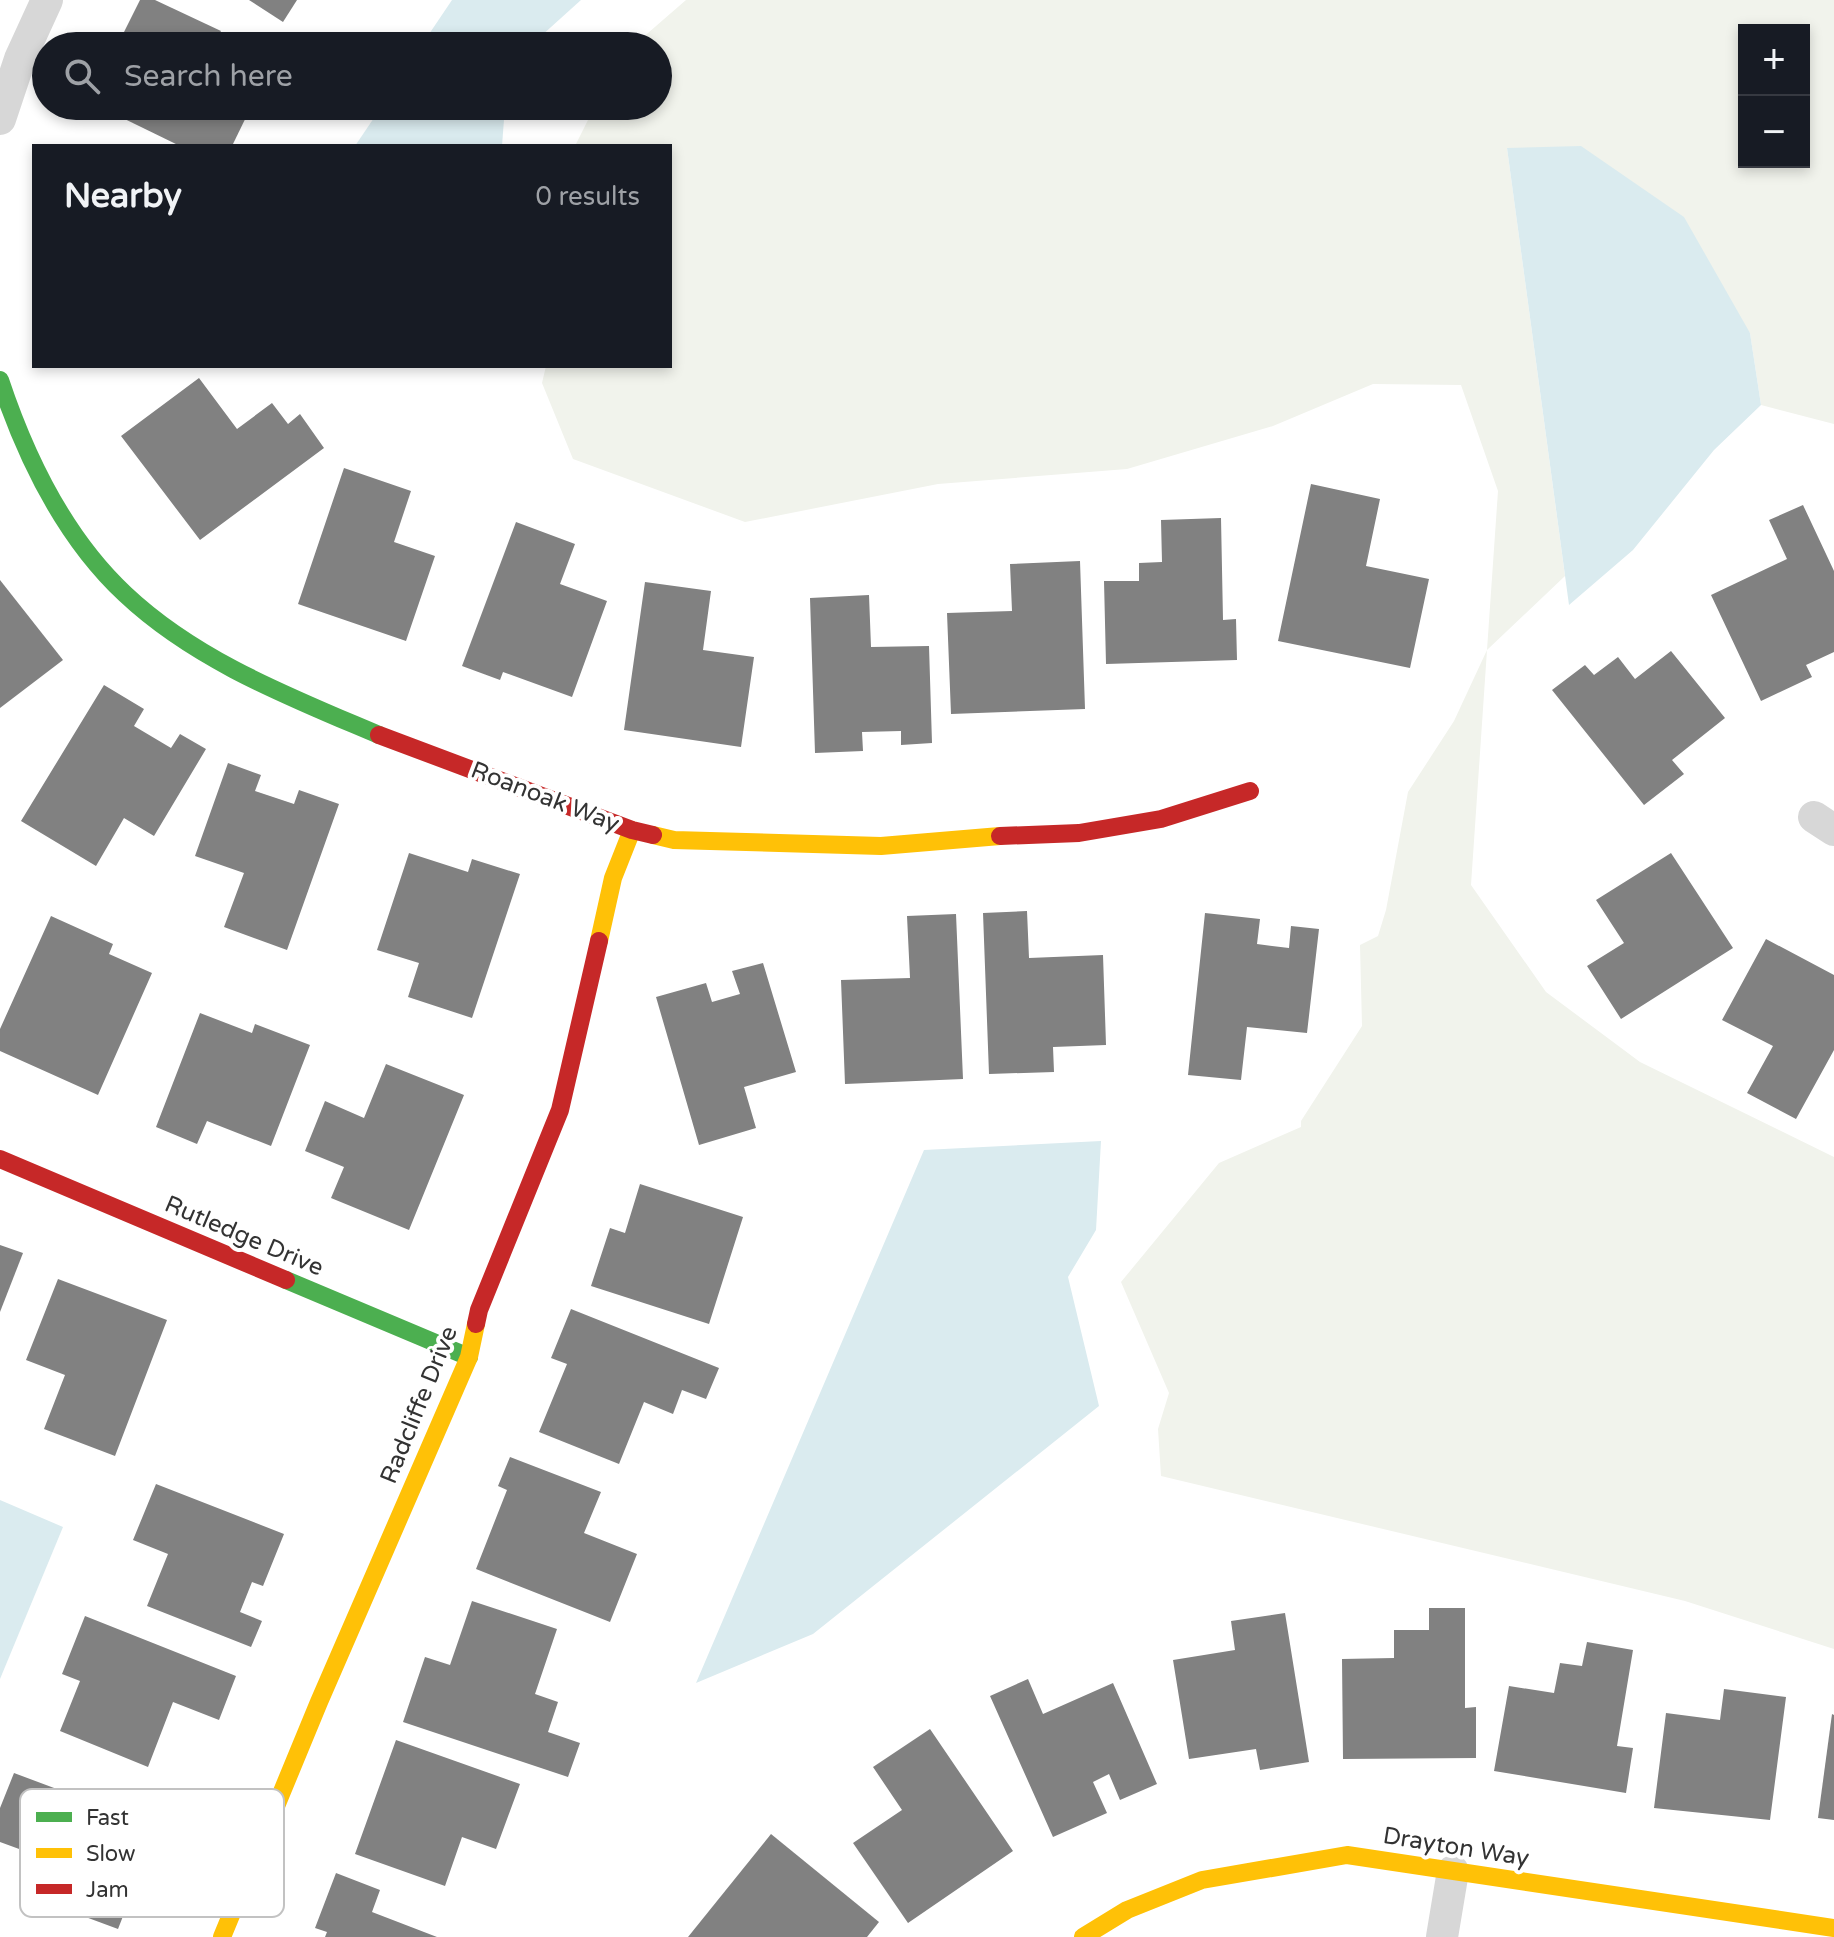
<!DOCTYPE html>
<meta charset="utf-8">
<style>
body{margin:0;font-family:"Varela Round",sans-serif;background:#242831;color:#f1f3f6}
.controls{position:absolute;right:24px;top:24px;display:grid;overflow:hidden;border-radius:0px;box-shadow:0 4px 12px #0003}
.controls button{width:72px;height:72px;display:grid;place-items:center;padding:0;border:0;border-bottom:2px solid #363941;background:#171b24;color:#f1f3f6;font:40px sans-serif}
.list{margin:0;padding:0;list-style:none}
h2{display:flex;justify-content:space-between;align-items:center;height:104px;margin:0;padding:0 32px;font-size:34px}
h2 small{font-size:26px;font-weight:400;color:#9ea1a6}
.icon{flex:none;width:44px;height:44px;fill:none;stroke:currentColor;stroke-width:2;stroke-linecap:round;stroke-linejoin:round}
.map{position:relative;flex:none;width:1834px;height:1937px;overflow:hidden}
.search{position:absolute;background:#171b24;box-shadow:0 4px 12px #0003;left:32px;top:32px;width:640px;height:88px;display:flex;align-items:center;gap:20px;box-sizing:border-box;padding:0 28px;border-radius:44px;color:#9ea1a6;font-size:30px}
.panel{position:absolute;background:#171b24;box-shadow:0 4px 12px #0003;left:32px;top:144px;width:640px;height:224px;border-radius:0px}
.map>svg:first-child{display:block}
</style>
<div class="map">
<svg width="1834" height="1937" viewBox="0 0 1834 1937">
<rect width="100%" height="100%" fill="#fff"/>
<!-- green -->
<path fill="#f1f3ec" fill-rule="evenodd" d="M686,0H1834V424L1761,405L1750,333L1507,148L1565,576L1487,650L1471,885L1546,992L1640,1062L1834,1157V1649L1685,1601L1161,1476L1158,1429L1169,1393L1121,1282L1219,1163L1301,1127V1121L1362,1026L1360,945L1378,936L1386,910L1408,792L1454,721L1487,650L1498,491L1461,385L1373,384L1273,426L1127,469L938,484L745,522L573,459L542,383L546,366H670V146H575L595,106H658V46H633ZM1744,30H1804V162H1744Z"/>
<!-- water -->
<g fill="#daebef">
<path d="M452,0H581L530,46H421Z"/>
<path d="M382,106H505L502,146H355Z"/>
<path d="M1581,146L1684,217L1750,333L1761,405L1714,450L1633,550L1569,605L1507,148Z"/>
<path d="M1101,1141L1096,1230L1068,1277L1099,1406L813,1634L696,1683L924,1150Z"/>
<path d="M0,1500L63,1527L0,1679Z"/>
</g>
<!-- building -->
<g fill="#818181">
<path d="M140,0H155L221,31L213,46H117Z"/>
<path d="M249,0H297L283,22Z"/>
<path d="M98,106H248L251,107L232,146H180Z"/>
<path d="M199,378L237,429L272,403L288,424L300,414L324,448L200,540L121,436Z"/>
<path d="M344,468L411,491L394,542L435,556L406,641L298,604Z"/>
<path d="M1311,484L1380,499L1366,566L1429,579L1410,668L1278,641Z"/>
<path d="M1803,505L1834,571V652L1806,665L1812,677L1761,701L1711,595L1787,559L1769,520Z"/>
<path d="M1221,518L1223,620L1236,619L1237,660L1106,664L1104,581H1139V563L1162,562L1161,520Z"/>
<path d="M516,522L575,544L560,584L607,601L572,697L503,672L500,680L462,666Z"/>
<path d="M1080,561L1085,709L951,714L947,613L1012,611L1010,564Z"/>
<path d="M0,580L63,660L0,708Z"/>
<path d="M645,582L711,591L703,650L754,657L741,747L624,730Z"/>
<path d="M869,595L871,647L929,646L932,743L901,745V731L862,732L863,751L815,753L810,598Z"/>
<path d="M1671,651L1725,718L1672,760L1684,774L1644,805L1552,690L1585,665L1594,675L1618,657L1635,679Z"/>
<path d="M104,685L144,709L134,726L171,748L180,734L206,749L154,836L124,818L96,866L21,821Z"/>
<path d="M228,763L261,775L255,791L294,804L299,790L339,804L287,950L224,927L244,873L195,856Z"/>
<path d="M409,853L468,872L472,859L520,874L472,1018L408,997L419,963L377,950Z"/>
<path d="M1671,853L1733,948L1621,1019L1587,966L1624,943L1596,900Z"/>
<path d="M1027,911L1029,958L1103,955L1106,1045L1053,1047L1054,1072L989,1074L983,913Z"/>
<path d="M1205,913L1260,919L1257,944L1289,948L1291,926L1319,929L1307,1033L1247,1027L1241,1080L1188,1075Z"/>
<path d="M956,914L963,1079L845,1084L841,980L910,978L907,916Z"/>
<path d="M51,916L113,944L109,954L152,973L98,1095L0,1051V1029Z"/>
<path d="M1766,939L1834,975V1050L1796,1119L1747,1093L1773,1046L1722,1020Z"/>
<path d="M763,963L796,1072L744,1087L756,1128L699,1145L656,997L706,983L712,1002L740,994L732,971Z"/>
<path d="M200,1013L252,1033L255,1024L310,1045L271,1146L207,1121L197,1144L156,1127Z"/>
<path d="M386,1064L464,1095L409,1230L331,1198L344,1167L305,1151L325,1101L364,1118Z"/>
<path d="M640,1184L743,1217L709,1324L591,1286L610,1228L625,1233Z"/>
<path d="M0,1245L23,1253L0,1312Z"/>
<path d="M58,1279L167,1320L115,1456L44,1429L65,1375L26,1360Z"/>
<path d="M571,1309L719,1368L706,1399L682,1390L673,1414L644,1402L619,1464L539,1432L567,1364L551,1358Z"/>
<path d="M510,1457L601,1492L584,1533L637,1554L610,1622L476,1569L507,1490L498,1486Z"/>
<path d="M156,1484L284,1534L263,1586L252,1582L240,1612L262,1621L251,1647L147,1606L168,1554L133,1540Z"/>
<path d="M472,1601L557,1629L535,1694L558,1702L548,1732L580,1743L568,1777L403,1722L425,1657L450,1665Z"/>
<path d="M1429,1608H1465V1708L1476,1707V1758L1343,1759L1342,1659L1394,1658V1630H1429Z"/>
<path d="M1285,1613L1309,1762L1260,1770L1256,1749L1189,1759L1173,1660L1235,1650L1231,1621Z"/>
<path d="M85,1616L236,1676L219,1720L173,1702L148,1767L60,1731L80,1681L62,1674Z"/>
<path d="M1587,1642L1633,1650L1617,1746L1633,1748L1626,1793L1494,1771L1509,1686L1554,1693L1560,1663L1582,1666Z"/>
<path d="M1028,1679L1043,1714L1113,1683L1157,1784L1120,1800L1109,1774L1093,1782L1107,1813L1053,1837L990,1696Z"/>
<path d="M1724,1689L1786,1697L1770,1820L1654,1808L1666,1713L1720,1720Z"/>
<path d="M1832,1714L1834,1715V1820L1818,1818Z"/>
<path d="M930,1729L1013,1851L908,1923L853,1843L902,1810L873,1767Z"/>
<path d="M396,1740L520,1784L496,1849L462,1837L445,1886L355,1854Z"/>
<path d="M14,1773L129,1816L135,1801L180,1818L160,1872L143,1865L118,1929L37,1899L52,1861L0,1842V1808Z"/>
<path d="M771,1834L879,1922L867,1937H688Z"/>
<path d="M336,1873L380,1890L372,1912L437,1937H325L327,1932L315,1928Z"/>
</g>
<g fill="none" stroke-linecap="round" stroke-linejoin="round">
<!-- street -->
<g stroke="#d7d7d7" stroke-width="32">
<path d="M0,119L20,59L47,0"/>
<path d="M1814,817L1834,830"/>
<path d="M1442,1937L1453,1871"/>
</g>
<!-- fast -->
<g stroke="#4caf50" stroke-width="18">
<path d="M0,380C26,458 64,537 125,594C196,661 290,697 379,735"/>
<path d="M286,1280L469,1357"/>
</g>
<!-- slow -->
<g stroke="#ffc107" stroke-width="18">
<path d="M653,835L674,840L881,846L1000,836"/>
<path d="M599,941L613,878L632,830"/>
<path d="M222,1937L319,1702L469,1357L476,1324"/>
<path d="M1083,1937L1127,1910L1202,1880L1347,1855L1834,1928"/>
</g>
<!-- jam -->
<g stroke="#c62828" stroke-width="18">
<path d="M379,735L632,830L653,835"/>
<path d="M1000,836L1079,833L1161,819L1250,791"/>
<path d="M0,1159L286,1280"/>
<path d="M476,1324L479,1310L560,1110L599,941"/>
</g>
</g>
<g text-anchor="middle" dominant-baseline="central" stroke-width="8" stroke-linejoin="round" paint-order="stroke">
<!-- street labels -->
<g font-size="24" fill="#333" stroke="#fff">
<text transform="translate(545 797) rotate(21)">Roanoak Way</text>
<text transform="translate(244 1236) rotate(23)">Rutledge Drive</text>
<text transform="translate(419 1405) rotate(-68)">Radcliffe Drive</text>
<text transform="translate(1456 1847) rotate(9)">Drayton Way</text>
</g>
</g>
<!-- legend -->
<rect x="20" y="1789" width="264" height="128" rx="12" fill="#fff" stroke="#c2c2c2" stroke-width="2"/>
<rect x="36" y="1812" width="36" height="10" fill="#4caf50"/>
<rect x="36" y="1848" width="36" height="10" fill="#ffc107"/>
<rect x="36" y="1884" width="36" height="10" fill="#c62828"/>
<g font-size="22" fill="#333">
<text x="86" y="1825">Fast</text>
<text x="86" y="1861">Slow</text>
<text x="86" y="1897">Jam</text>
</g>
</svg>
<div class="controls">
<button>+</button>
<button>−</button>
</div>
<div class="search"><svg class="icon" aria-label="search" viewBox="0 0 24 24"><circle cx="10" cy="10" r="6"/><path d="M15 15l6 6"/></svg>Search here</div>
<section class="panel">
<h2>Nearby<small>0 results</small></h2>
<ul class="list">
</ul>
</section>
</div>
